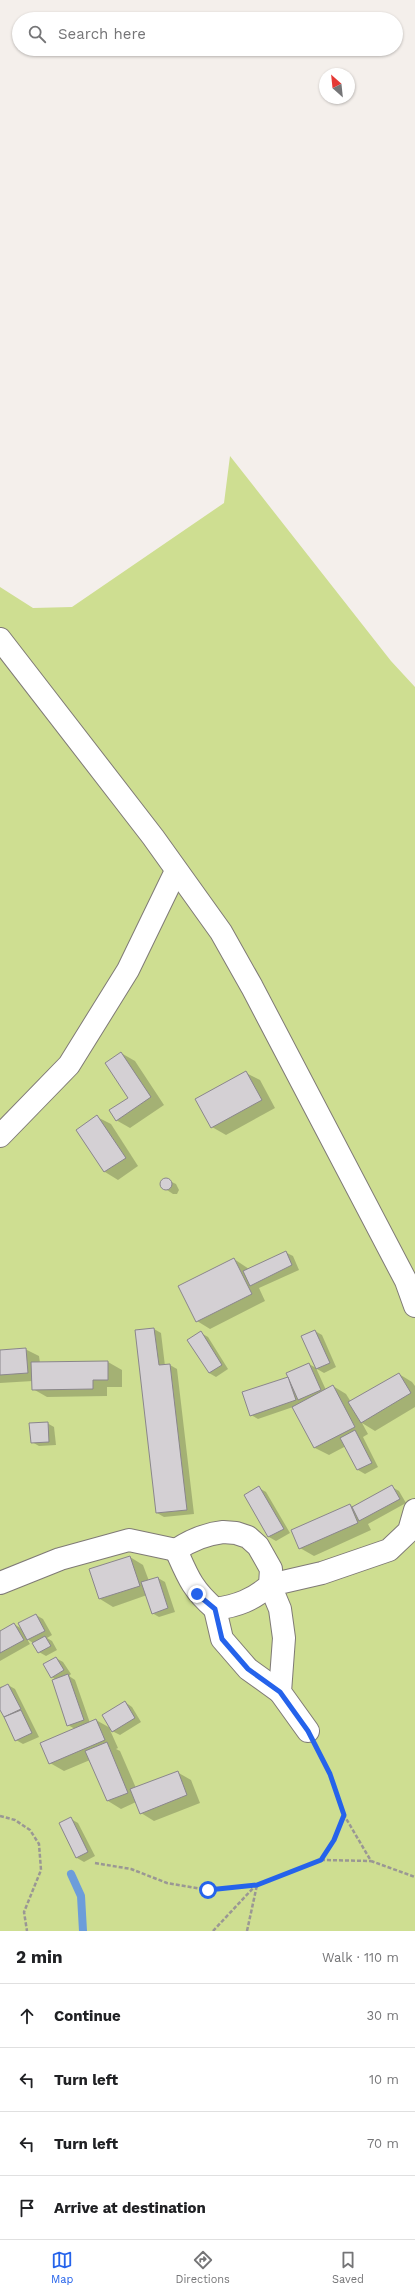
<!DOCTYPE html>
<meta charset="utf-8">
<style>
body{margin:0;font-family:"Work Sans",sans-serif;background:#f6f6f6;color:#202124}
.compass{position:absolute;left:319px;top:68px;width:36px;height:36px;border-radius:50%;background:#fff;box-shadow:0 1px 3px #0004;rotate:333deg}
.stop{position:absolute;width:12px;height:12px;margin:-9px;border:3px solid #2563eb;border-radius:50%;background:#fff}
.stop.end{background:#2563eb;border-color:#fff;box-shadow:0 1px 4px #0008}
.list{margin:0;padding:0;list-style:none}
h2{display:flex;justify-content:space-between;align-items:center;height:52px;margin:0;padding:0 16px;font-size:17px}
h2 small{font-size:13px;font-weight:400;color:#757577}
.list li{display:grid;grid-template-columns:26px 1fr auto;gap:12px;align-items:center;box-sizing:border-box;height:64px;padding:0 16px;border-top:1px solid #e0e0e0}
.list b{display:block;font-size:15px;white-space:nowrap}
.list em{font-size:13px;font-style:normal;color:#757577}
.icon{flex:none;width:22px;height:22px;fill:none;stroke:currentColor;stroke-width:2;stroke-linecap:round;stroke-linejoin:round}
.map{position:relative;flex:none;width:415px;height:1931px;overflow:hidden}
.search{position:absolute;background:#fff;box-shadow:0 1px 3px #0004;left:12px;right:12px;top:12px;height:44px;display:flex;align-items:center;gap:10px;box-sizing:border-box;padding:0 14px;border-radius:22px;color:#757577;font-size:15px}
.sheet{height:308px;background:#fff}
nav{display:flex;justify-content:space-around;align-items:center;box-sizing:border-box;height:56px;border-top:1px solid #e0e0e0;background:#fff;font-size:11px;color:#757577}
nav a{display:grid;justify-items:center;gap:2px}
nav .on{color:#2563eb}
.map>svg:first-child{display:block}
</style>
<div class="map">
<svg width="415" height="1931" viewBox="0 0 415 1931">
<rect width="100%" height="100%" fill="#f4efeb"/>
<!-- green -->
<path fill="#cede91" d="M230,456L391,661L415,687V1931H0V587L33,608L72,607L224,503Z"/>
<!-- shadow -->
<g fill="#0003">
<path d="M121,1053L135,1061L164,1105L130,1128L116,1120L130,1098Z"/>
<path d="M246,1073L260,1080L275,1108L226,1135L212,1127Z"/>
<path d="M97,1117L111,1124L138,1166L118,1180L105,1172L77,1130Z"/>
<path d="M165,1179L176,1184L179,1190L177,1194H173L161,1186V1183Z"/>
<path d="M285,1252L293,1256L299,1270L259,1288L265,1301L210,1329L197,1321L234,1259L249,1269Z"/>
<path d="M154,1329L161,1333L165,1366L170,1365L177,1369L194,1514L164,1517L157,1513L136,1331Z"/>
<path d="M315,1331L322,1335L336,1367L324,1373L317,1369Z"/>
<path d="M201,1333L208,1337L228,1369L216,1377L209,1373Z"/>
<path d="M25,1349L39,1356L40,1363L108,1362L122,1370V1387H107V1396L47,1397L33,1389V1381L0,1383V1351Z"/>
<path d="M309,1364L316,1368L326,1390L333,1386L346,1394L351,1402L399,1374L412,1382L415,1386V1407L375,1431L362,1423L368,1434L363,1437L378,1467L365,1474L358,1470L346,1446L329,1455L315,1448L293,1407L258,1419L251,1415L289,1377Z"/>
<path d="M47,1423L54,1427L56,1445L39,1446L32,1442Z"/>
<path d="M392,1487L399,1491L406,1503L368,1524L371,1530L314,1556L300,1548L350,1505L354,1507Z"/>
<path d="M259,1488L266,1492L290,1533L276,1541L269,1537L245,1496Z"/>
<path d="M130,1557L143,1565L149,1581L158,1578L165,1582L175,1612L159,1617L152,1613L147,1595L113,1607L100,1599Z"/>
<path d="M36,1615L43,1619L52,1635L47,1638L52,1641L57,1650L46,1656L39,1652L33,1643L27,1639L30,1644L0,1661V1632L14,1624L22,1629Z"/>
<path d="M56,1658L63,1662L71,1674L69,1676L75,1680L90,1723L96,1720L112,1729L125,1702L132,1707L141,1722L120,1735L110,1730L118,1748L116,1749L120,1751L136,1788L177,1772L191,1780L200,1803L154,1821L141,1813L136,1802L121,1809L108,1801L90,1760L64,1771L50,1763L75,1729L68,1725L56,1680L52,1677Z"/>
<path d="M8,1685L15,1689L39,1737L23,1744L16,1740L0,1707V1687Z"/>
<path d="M71,1819L78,1823L95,1856L84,1862L77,1858Z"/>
</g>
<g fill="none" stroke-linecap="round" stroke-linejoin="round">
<!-- stream -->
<path stroke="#6c9dda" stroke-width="8" d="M71,1874L81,1896L83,1931"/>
</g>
<!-- building -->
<g fill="#d4d0d4" stroke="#8a868b">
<path d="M121,1052L151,1097L116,1121L109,1110L128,1098L105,1063Z"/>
<path d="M246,1071L262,1100L211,1128L195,1099Z"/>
<path d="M97,1115L126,1158L104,1172L76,1130Z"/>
<circle cx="166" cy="1184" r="6"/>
<path d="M286,1251L292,1265L250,1286L243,1271Z"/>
<path d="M234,1258L252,1294L196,1322L178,1286Z"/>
<path d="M154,1328L159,1365L170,1364L187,1510L156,1513L135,1330Z"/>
<path d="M315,1330L330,1363L316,1369L301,1336Z"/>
<path d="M201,1331L222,1365L209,1373L187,1340Z"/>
<path d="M26,1348L28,1373L0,1375V1350Z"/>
<path d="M108,1361V1380H93V1389L32,1390L31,1362Z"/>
<path d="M309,1363L321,1390L298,1400L286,1373Z"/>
<path d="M399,1373L411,1393L361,1423L348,1402Z"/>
<path d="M288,1377L296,1400L250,1416L242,1392Z"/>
<path d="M333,1385L355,1427L314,1448L292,1407Z"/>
<path d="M48,1422L49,1442L31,1443L29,1423Z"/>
<path d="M355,1430L372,1463L357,1470L340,1438Z"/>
<path d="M392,1485L400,1499L359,1521L352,1507Z"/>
<path d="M259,1486L284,1529L268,1537L244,1495Z"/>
<path d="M350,1504L358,1523L299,1549L291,1530Z"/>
<path d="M130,1556L140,1586L99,1599L89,1569Z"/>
<path d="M158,1577L168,1608L152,1614L141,1582Z"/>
<path d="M36,1614L45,1631L27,1640L18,1623Z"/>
<path d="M14,1623L24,1640L0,1653V1631Z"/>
<path d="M45,1636L51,1646L38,1653L32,1643Z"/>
<path d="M56,1657L64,1670L51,1678L43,1664Z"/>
<path d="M68,1674L84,1720L67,1726L52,1680Z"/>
<path d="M8,1684L21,1709L4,1717L0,1710V1688Z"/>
<path d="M125,1701L135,1718L112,1732L102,1715Z"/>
<path d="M21,1710L32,1733L15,1741L4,1717Z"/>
<path d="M96,1719L105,1740L49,1764L40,1743Z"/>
<path d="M107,1742L128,1793L107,1801L85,1751Z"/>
<path d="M178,1771L187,1795L140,1814L130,1789Z"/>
<path d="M71,1817L88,1852L76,1858L59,1823Z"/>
</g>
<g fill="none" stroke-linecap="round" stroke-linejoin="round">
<!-- minor casing -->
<g stroke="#7f7a76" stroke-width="24">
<g id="minor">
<path d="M0,639L153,837L221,932L252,987L406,1281L415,1306"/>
<path d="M0,1136L69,1065L128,970L176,871"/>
<path d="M223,1532L236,1533L248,1537L258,1546L271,1569L270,1585C253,1600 237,1606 215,1609C192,1589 188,1577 176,1550C191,1540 205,1534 223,1532Z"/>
<path d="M0,1583L60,1559L129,1540L176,1550"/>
<path d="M215,1609L222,1639L248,1669L280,1692"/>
<path d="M308,1731L280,1692L284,1638L280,1609L270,1585L322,1573L389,1550L409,1531L415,1510"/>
</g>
</g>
<!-- path -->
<g stroke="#9a9794" stroke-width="2.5" stroke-dasharray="4 2" stroke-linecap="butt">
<path d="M319,1753L330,1774L344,1815L371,1861L415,1877"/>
<path d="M0,1816L15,1820L30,1830L39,1844L41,1870L24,1912L27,1931"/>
<path d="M321,1860L371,1861"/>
<path d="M95,1863L131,1869L167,1883L208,1890L257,1885L321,1860L334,1840L344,1815"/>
<path d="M213,1931L256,1885"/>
<path d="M247,1931L257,1885"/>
</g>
<!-- minor -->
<use href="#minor" stroke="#fff" stroke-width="22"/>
</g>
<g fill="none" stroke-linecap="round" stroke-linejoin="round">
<!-- route -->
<path stroke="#2563eb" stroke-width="5" d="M197,1594L215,1609L222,1639L248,1669L280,1692L308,1731L330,1774L344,1815L334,1840L321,1860L257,1885L208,1890"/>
</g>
</svg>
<svg class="compass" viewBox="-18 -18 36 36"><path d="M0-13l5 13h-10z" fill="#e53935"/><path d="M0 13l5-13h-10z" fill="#757577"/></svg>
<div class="stop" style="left:208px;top:1890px"></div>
<div class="stop end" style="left:197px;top:1594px"></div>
<div class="search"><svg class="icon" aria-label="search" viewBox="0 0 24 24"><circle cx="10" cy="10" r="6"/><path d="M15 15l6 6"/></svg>Search here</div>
</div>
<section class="sheet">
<h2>2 min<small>Walk · 110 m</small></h2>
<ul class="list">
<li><svg class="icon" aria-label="ahead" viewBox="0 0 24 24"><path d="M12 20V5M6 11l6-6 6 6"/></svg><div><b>Continue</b></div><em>30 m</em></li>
<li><svg class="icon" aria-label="left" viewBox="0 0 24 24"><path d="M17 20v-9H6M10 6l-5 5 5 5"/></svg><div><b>Turn left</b></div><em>10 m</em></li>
<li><svg class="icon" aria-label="left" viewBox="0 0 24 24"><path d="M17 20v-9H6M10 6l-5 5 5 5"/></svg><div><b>Turn left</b></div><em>70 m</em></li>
<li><svg class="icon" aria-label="arrive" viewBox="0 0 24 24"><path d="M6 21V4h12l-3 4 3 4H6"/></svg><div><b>Arrive at destination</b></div></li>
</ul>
</section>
<nav>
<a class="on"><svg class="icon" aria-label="map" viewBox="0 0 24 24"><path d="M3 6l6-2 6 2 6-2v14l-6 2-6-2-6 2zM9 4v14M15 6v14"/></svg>Map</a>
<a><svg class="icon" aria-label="directions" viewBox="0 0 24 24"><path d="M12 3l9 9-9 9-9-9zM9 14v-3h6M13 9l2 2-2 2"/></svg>Directions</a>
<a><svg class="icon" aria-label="saved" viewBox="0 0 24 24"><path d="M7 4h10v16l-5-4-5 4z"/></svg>Saved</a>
</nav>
